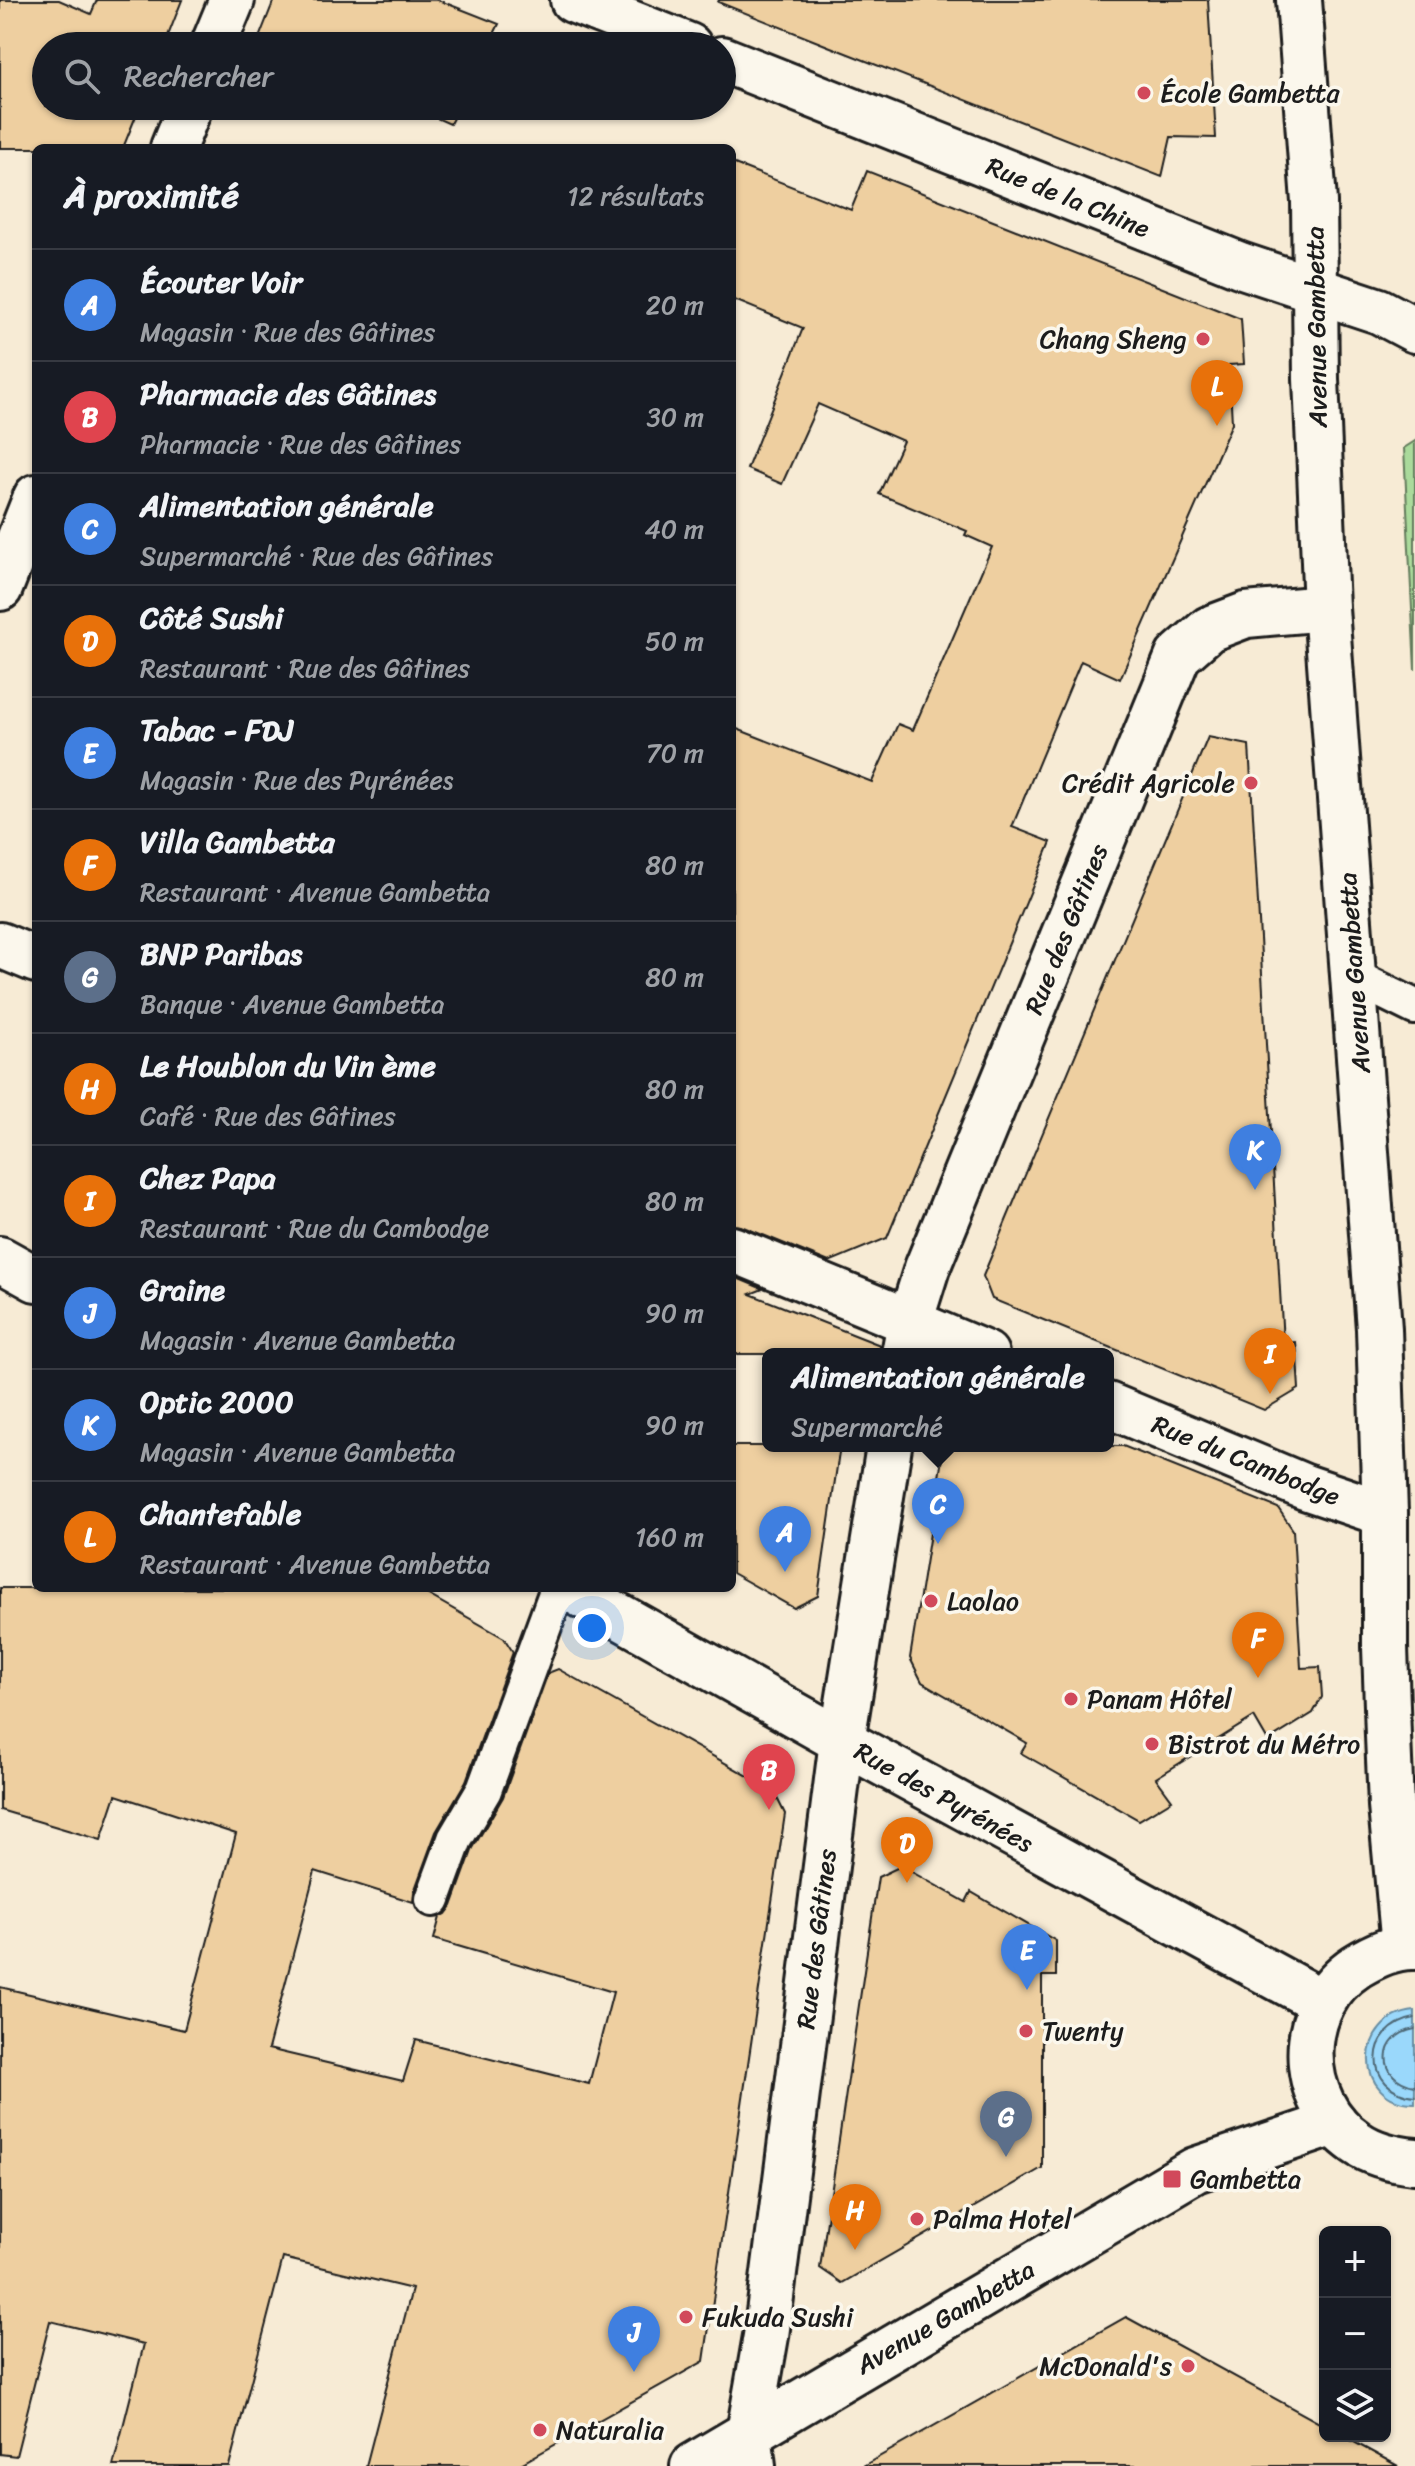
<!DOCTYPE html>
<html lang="fr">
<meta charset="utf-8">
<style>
body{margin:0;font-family:Sriracha,sans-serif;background:#242831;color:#f1f3f6}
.controls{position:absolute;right:24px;bottom:24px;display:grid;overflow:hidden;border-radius:12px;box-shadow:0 2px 6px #0004}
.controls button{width:72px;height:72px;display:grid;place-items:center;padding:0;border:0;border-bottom:2px solid #363941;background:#171b24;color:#f1f3f6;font:40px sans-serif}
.you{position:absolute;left:592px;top:1628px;width:28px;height:28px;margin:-20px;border:6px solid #fff;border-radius:50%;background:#1a73e8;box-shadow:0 0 0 12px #1a73e833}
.badge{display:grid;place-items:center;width:52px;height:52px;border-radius:50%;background:#7c3aed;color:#fff;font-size:26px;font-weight:700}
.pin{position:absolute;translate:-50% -66px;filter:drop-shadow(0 2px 4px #0008)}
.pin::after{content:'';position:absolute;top:42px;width:28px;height:24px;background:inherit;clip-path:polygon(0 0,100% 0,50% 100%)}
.popup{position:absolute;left:762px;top:1348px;width:352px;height:104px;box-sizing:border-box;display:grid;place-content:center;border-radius:12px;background:#171b24;filter:drop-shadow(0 2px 6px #0005);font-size:26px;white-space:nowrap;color:#9ea1a6}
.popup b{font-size:30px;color:#f1f3f6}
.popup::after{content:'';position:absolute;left:50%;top:100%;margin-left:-16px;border:16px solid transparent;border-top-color:#171b24}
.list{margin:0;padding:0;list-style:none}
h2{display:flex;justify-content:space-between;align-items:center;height:104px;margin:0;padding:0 32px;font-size:34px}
h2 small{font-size:26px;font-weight:400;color:#9ea1a6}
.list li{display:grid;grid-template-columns:52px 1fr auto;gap:24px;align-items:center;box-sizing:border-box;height:112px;padding:0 32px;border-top:2px solid #363941}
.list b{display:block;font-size:30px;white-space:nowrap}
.list p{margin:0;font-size:26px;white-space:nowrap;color:#9ea1a6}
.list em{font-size:26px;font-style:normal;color:#9ea1a6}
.icon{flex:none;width:44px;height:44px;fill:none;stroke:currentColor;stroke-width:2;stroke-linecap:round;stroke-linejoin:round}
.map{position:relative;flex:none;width:1415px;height:2466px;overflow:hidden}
.search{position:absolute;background:#171b24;box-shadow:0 2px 6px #0004;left:32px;top:32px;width:704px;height:88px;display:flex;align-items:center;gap:20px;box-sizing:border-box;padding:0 28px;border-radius:44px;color:#9ea1a6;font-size:30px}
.panel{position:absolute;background:#171b24;box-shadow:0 2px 6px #0004;left:32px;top:144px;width:704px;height:1448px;border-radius:12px}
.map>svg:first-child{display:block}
</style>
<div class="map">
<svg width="1415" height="2466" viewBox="0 0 1415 2466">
<rect width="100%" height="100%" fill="#f7ebd5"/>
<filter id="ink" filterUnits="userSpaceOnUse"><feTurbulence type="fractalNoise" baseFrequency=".0125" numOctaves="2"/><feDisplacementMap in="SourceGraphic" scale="16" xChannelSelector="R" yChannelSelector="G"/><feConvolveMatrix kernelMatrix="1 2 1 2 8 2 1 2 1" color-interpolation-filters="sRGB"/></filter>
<g filter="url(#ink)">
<!-- green -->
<path fill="#aada9b" stroke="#637b5c" stroke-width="2" d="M1415,441V670L1404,448Z"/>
<!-- water -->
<path fill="#9ad8fb" stroke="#688da2" stroke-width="2" d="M1415,2011V2103C1354,2104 1353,2017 1415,2011Z"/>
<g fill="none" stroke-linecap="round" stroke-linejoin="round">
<!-- shore -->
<g stroke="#4e6775" stroke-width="2">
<path d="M1415,2018C1364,2027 1363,2091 1415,2096"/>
<path d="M1415,2029C1378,2035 1376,2080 1415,2086"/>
</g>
</g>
<!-- building -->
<g fill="#eecfa0" stroke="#1c1c1c" stroke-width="2">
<path d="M0,0H59L91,14L97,0H182L164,46H46V106H140L123,148H0Z"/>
<path d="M274,0H438L499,24L488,46H275L259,38Z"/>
<path d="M719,0H1208L1216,138L1171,137L1162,177L823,44L718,2Z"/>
<path d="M410,106H459L450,124Z"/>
<path d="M732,163L851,210L867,171L1241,319L1244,364L1229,365L1232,423L1120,679L1081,661L1012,827L1051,842L887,1238L829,1262L741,1226L732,1225V727L872,782L898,724L913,730L992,547L965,535L967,531L879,494L903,441L818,404L782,484L747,469L803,328L732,299Z"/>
<path d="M1208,737L1249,745L1283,1343L1296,1342L1299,1389L1264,1410L992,1299L983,1276Z"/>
<path d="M732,1276L763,1289L750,1294L880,1345V1354H732Z"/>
<path d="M732,1446H840L818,1596L794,1608L732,1573Z"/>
<path d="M944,1446H1123L1278,1508L1293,1530L1301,1668L1320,1667L1322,1697L1313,1713L1268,1741L1254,1717L1156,1778L1172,1800L1139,1820L1021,1753L1027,1743L922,1682L910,1658Z"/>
<path d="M0,1588H416L504,1638L513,1652L466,1781L436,1832L414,1892L413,1902L315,1871L268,2049L403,2081L416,2040L589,2084L613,1992L434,1939L440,1917L446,1914L452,1906L473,1848L503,1797L548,1673L558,1669L773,1790L785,1814L704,2361L517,2466H366L412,2289L283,2258L229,2466H113L144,2344L50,2321L16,2456L0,2454V1987L184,2030L236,1834L116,1795L101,1840L0,1810Z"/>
<path d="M901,1866L966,1902L971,1892L1056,1941V1976H1042V2168L842,2283L820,2268L878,1877Z"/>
<path d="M1126,2317L1325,2426V2436H1343L1398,2466H863Z"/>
</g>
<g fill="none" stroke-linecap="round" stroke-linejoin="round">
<!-- service casing -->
<g stroke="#1c1c1c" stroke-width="40">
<g id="service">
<path d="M1354,977L1415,1007"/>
<path d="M433,1899L455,1839L484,1790L558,1588"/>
</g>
</g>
<!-- pedestrian casing -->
<g stroke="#1c1c1c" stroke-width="50">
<g id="pedestrian">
<path d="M910,1322L986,1354"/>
<path d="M1108,1405L1305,1487L1385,1514"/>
<path d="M749,2433L753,2466"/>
</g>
</g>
<!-- minor casing -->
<g stroke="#1c1c1c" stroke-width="50">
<g id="minor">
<path d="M573,0L689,46"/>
<path d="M213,46L232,0"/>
<path d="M722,59L1240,265L1379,311L1415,330"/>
<path d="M173,148L190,106"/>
<path d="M0,588L36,497"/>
<path d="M0,945L36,960"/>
<path d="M732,1249L910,1322"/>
<path d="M904,1354L910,1322L927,1268L1178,656L1209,629L1246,615L1326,608"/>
<path d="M749,2433L766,2336L842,1741L889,1446"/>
</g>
</g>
<!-- secondary casing -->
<g stroke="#1c1c1c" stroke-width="50">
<g id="secondary">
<path d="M1299,0L1314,202L1316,379L1326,608L1379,1329L1385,1514V1647L1388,1736L1391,1806L1404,1947"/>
<path d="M0,1259L36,1279"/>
<path d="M569,1588L842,1741L1322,2002"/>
</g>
</g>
<!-- primary casing -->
<g stroke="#1c1c1c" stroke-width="50">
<g id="primary">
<path d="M1415,1947C1394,1946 1375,1955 1357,1966C1295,2006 1295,2101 1357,2143C1374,2155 1395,2159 1415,2161"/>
<path d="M693,2466L1195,2170L1335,2123"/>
</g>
</g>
<!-- service -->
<use href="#service" stroke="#fbf7ec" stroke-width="34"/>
<!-- pedestrian -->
<use href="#pedestrian" stroke="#fbf7ec" stroke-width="44"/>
<!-- minor -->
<use href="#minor" stroke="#fbf7ec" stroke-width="44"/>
<!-- secondary -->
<use href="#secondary" stroke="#fbf7ec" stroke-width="44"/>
<!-- primary -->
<use href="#primary" stroke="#fbf7ec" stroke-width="44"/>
</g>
</g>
<!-- markers -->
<g fill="#d1495b" stroke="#fbf7ec" stroke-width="3">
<circle cx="1144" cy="93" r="8"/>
<circle cx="1203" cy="339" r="8"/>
<circle cx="1251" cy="783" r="8"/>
<circle cx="931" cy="1601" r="8"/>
<circle cx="1071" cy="1699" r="8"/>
<circle cx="1152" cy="1744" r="8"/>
<circle cx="1026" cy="2031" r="8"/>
<rect x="1162" y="2169" width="20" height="20" rx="4"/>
<circle cx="917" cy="2219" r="8"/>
<circle cx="686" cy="2317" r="8"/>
<circle cx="1188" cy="2366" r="8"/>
<circle cx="540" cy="2430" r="8"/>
</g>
<g text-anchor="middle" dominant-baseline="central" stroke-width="7" stroke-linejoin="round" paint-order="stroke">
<!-- poi labels -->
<g font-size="26" fill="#1c1c1c" stroke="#fbf7ec" text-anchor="start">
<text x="1160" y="93">École Gambetta</text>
<text x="1187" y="339" text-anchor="end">Chang Sheng</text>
<text x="1235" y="783" text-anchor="end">Crédit Agricole</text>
<text x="947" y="1601">Laolao</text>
<text x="1087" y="1699">Panam Hôtel</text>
<text x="1168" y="1744">Bistrot du Métro</text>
<text x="1042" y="2031">Twenty</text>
<text x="1190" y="2179">Gambetta</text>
<text x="933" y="2219">Palma Hotel</text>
<text x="702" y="2317">Fukuda Sushi</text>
<text x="1172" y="2366" text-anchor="end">McDonald's</text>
<text x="556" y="2430">Naturalia</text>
</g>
<!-- street labels -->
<g font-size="26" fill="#1c1c1c" stroke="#fbf7ec">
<text transform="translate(1068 197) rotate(22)">Rue de la Chine</text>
<text transform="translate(1316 327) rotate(-91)">Avenue Gambetta</text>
<text transform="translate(1066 929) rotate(-68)">Rue des Gâtines</text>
<text transform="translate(1354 973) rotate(-94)">Avenue Gambetta</text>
<text transform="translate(1246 1460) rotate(22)">Rue du Cambodge</text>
<text transform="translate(944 1797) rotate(29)">Rue des Pyrénées</text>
<text transform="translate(816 1939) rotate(-83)">Rue des Gâtines</text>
<text transform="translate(945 2317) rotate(-30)">Avenue Gambetta</text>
</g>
</g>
</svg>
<div class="controls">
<button>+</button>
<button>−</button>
<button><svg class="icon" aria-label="layers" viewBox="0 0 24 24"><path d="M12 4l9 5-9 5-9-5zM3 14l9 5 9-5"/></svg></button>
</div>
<div class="you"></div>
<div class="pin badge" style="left:785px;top:1572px;background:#3f7fe0">A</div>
<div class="pin badge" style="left:769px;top:1810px;background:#e0444e">B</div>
<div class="pin badge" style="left:938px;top:1544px;background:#3f7fe0">C</div>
<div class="popup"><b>Alimentation générale</b>Supermarché</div>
<div class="pin badge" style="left:907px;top:1883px;background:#e8710a">D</div>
<div class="pin badge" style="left:1027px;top:1990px;background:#3f7fe0">E</div>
<div class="pin badge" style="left:1258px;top:1678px;background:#e8710a">F</div>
<div class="pin badge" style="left:1006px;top:2157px;background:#5c6f8a">G</div>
<div class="pin badge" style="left:855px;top:2250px;background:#e8710a">H</div>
<div class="pin badge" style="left:1270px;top:1394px;background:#e8710a">I</div>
<div class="pin badge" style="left:634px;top:2372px;background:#3f7fe0">J</div>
<div class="pin badge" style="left:1255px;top:1190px;background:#3f7fe0">K</div>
<div class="pin badge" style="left:1217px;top:426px;background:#e8710a">L</div>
<div class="search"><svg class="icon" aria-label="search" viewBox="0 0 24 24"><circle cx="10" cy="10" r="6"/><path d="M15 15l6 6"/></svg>Rechercher</div>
<section class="panel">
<h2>À proximité<small>12 résultats</small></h2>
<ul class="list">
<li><span class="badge" style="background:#3f7fe0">A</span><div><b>Écouter Voir</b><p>Magasin · Rue des Gâtines</p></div><em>20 m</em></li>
<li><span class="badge" style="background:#e0444e">B</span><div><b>Pharmacie des Gâtines</b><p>Pharmacie · Rue des Gâtines</p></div><em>30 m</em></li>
<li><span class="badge" style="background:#3f7fe0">C</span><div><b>Alimentation générale</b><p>Supermarché · Rue des Gâtines</p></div><em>40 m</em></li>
<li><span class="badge" style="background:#e8710a">D</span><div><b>Côté Sushi</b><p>Restaurant · Rue des Gâtines</p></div><em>50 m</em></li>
<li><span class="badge" style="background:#3f7fe0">E</span><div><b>Tabac - FDJ</b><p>Magasin · Rue des Pyrénées</p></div><em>70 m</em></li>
<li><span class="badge" style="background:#e8710a">F</span><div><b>Villa Gambetta</b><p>Restaurant · Avenue Gambetta</p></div><em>80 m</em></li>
<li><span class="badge" style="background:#5c6f8a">G</span><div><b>BNP Paribas</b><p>Banque · Avenue Gambetta</p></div><em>80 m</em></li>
<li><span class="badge" style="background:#e8710a">H</span><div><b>Le Houblon du Vin ème</b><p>Café · Rue des Gâtines</p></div><em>80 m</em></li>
<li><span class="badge" style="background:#e8710a">I</span><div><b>Chez Papa</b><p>Restaurant · Rue du Cambodge</p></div><em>80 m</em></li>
<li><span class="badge" style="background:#3f7fe0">J</span><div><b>Graine</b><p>Magasin · Avenue Gambetta</p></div><em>90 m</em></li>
<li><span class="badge" style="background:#3f7fe0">K</span><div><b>Optic 2000</b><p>Magasin · Avenue Gambetta</p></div><em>90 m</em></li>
<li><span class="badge" style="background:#e8710a">L</span><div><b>Chantefable</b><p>Restaurant · Avenue Gambetta</p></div><em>160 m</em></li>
</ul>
</section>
</div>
